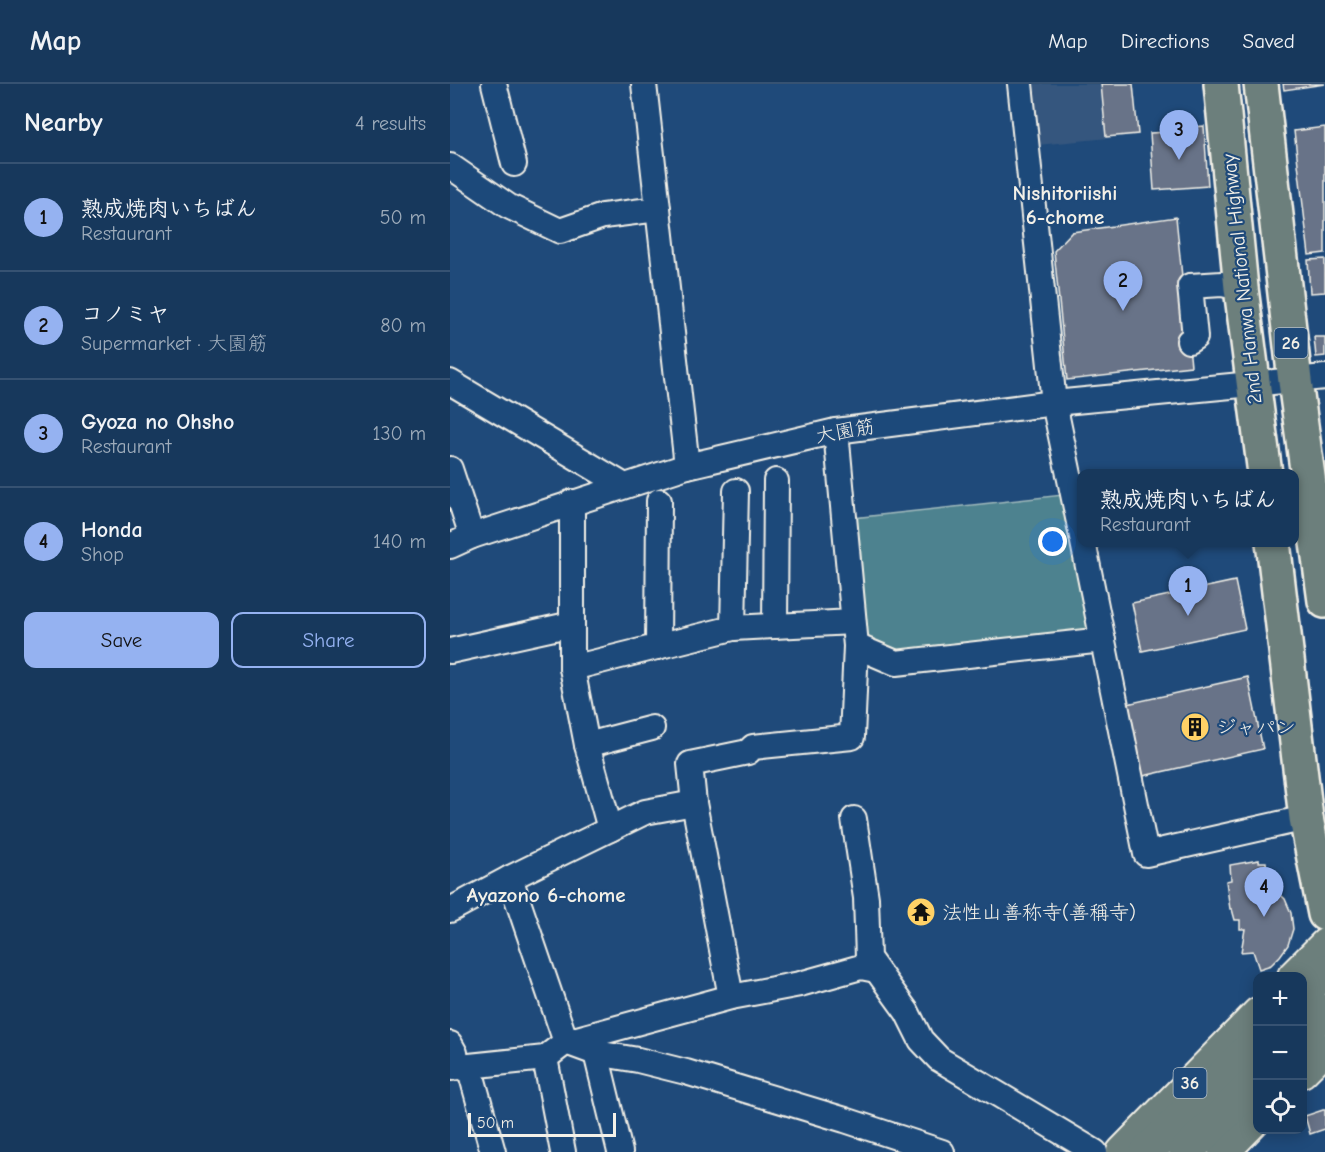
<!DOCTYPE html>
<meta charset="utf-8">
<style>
body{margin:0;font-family:"Comic Neue","Klee One",sans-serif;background:#203f62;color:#f1f3f6}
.controls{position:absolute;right:18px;bottom:18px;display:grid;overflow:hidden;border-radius:12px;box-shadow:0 3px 15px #0003}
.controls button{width:54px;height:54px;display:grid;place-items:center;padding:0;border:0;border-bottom:2px solid #365272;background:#17385c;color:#f1f3f6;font:30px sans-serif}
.scale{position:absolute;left:18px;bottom:15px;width:148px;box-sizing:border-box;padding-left:6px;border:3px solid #f4f1e8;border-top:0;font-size:16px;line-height:21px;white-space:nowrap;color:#f4f1e8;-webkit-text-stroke:4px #1f4a7a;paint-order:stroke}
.you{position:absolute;left:603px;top:458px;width:21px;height:21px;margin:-15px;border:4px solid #fff;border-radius:50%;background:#1a73e8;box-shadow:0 0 0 9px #1a73e833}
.badge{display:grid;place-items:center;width:39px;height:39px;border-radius:50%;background:#95b2f1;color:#111;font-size:20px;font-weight:700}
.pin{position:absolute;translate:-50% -50px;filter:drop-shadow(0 2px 3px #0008)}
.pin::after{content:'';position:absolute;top:32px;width:21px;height:18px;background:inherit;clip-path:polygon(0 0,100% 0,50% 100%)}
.popup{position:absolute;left:627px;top:385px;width:222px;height:78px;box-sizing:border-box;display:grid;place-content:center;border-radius:12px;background:#17385c;filter:drop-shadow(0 2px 4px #0005);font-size:20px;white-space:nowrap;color:#9eacbb}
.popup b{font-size:22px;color:#f1f3f6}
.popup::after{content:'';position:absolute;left:50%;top:100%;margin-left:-12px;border:12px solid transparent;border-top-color:#17385c}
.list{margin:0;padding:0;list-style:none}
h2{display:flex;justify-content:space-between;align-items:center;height:78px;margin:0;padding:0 24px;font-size:26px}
h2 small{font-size:20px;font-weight:400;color:#9eacbb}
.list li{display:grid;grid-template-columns:39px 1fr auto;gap:18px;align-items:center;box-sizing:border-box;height:108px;padding:0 24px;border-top:2px solid #365272}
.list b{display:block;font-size:22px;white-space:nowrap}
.list p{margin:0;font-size:20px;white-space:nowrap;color:#9eacbb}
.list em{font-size:20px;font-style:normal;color:#9eacbb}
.actions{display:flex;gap:12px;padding:18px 24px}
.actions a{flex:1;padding:14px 0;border:2px solid #95b2f1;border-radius:12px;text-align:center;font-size:21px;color:#95b2f1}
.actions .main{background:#95b2f1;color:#111}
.icon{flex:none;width:33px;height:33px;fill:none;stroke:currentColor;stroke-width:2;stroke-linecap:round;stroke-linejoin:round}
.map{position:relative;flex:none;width:875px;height:1068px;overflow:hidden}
header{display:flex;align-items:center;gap:36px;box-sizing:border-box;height:84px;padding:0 30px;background:#17385c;border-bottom:2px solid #365272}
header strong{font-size:28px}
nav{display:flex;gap:33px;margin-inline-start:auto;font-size:21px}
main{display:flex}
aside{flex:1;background:#17385c}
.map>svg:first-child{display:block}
</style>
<header>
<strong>Map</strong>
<nav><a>Map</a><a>Directions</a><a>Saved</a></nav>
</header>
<main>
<aside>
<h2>Nearby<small>4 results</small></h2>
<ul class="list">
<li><span class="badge">1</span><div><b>熟成焼肉いちばん</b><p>Restaurant</p></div><em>50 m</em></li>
<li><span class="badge">2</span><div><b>コノミヤ</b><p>Supermarket · 大園筋</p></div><em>80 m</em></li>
<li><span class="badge">3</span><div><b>Gyoza no Ohsho</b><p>Restaurant</p></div><em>130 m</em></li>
<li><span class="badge">4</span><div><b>Honda</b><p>Shop</p></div><em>140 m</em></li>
</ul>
<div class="actions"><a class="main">Save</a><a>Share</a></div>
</aside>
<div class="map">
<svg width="875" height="1068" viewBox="0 0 875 1068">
<rect width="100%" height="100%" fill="#1f4a7a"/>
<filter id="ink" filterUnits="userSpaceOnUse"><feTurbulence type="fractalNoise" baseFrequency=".0167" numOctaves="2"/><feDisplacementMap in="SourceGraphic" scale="12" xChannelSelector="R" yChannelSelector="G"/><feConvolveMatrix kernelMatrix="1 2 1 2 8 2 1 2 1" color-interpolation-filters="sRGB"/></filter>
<g filter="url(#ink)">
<!-- built -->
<path fill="#35567e" d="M581,0H684L689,51L587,61Z"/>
<!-- green -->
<path fill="#4e828f" stroke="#a1babc" stroke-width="1.5" d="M613,411L640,550L445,570L416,553L403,434Z"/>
<!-- building -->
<g fill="#687388" stroke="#f4f1e8" stroke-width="1.5">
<path d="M651,0H683L688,50L656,53Z"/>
<path d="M833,0H875L834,6Z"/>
<path d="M754,42L758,102L704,106L700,49L720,48V45Z"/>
<path d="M875,43V169L859,171L844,47Z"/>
<path d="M726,133L741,282L617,296L604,167L622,148Z"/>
<path d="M875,175V208L860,209L858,176Z"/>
<path d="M864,253H875V272L866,273Z"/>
<path d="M785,497L795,545L692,567L682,519Z"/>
<path d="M798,593L813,665L693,692L677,620Z"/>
<path d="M809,776V778H816L819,800L835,815L841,829L843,845L838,861L830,872L821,881L809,885L803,867L791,868L795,845H790V836H785L782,825H780L776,797L781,796L780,781Z"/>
<path d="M873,1026H875V1045L860,1050L855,1032Z"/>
</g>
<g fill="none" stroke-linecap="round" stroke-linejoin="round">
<!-- minor casing -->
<g stroke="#f4f1e8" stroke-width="28">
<g id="minor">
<path d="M44,0L64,80"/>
<path d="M194,0L237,382"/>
<path d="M570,0L604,319L632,453"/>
<path d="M0,82L58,122L110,147L153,132L208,125"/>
<path d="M739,257L745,253L740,202L772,200L791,204"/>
<path d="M0,298L173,401"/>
<path d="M0,385L22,452"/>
<path d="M122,418V584L137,661"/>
<path d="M633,458L696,770L856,734"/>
<path d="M0,462L22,452L237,382L386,347L604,319L875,293"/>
<path d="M325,542L326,397"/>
<path d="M283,544L286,407"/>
<path d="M406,562L446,579L653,556"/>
<path d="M208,563L209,417"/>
<path d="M0,567L122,540"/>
<path d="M122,584L283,544L403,538"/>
<path d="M404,735L416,814L418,874L457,928L471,956L489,975L645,1068"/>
<path d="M160,745L137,661L202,644"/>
<path d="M60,794L116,958L281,913L350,900L411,883L426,886"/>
<path d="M0,826L60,794L195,728L244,719"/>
<path d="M281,913L244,719L240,680L298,668L303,663L402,653L406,562L386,347"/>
<path d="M0,960L5,969L7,983"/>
<path d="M146,969L170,1068"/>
<path d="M95,974L113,1068"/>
<path d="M19,982L43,1068"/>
<path d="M0,984L95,974L116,958L146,969L188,976L236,988L395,1036L492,1068"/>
</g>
</g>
<!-- major casing -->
<g stroke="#f4f1e8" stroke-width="34">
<g id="major">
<path d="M843,892L875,860"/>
<path d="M852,988L875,965"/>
<path d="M672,1068L808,929"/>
<path d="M774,1068L808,1033"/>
</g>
</g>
<!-- highway casing -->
<g stroke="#f4f1e8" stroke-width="38">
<g id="highway">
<path d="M771,0L791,204L815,390"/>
<path d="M811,0L845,297L875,517"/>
<path d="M823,458L856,734L875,830"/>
<path d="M852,910L875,887"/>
<path d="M852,950L875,927"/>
<path d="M697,1068L808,956"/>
<path d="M736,1068L808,996"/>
</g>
</g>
<!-- minor -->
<use href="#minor" stroke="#1f4a7a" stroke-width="24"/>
<!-- major -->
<use href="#major" stroke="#6c7f7c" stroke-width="30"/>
<!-- highway -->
<use href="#highway" stroke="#6c7f7c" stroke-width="33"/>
</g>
</g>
<!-- icons -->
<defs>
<g id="building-disc" transform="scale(1.5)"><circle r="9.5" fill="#ffd166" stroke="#1f4a7a"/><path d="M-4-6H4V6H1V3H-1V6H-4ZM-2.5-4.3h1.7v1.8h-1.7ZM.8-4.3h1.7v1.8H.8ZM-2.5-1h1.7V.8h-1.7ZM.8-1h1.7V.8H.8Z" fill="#111"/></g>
<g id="temple-disc" transform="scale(1.5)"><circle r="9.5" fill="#ffd166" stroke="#1f4a7a"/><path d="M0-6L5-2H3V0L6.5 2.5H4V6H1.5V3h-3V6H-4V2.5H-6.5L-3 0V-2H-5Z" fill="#111"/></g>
</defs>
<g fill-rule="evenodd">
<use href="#building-disc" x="745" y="643"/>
<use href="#temple-disc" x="471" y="828"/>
</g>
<g text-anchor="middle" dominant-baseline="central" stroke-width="4.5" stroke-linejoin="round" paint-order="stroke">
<!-- shield labels -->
<g fill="#1f4a7a" stroke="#b4bfc7" stroke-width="1.5">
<rect x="824.5" y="244" width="33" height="30" rx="4.5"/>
<rect x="723.5" y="984" width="33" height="30" rx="4.5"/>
</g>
<g font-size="18" font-weight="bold" fill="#f4f1e8">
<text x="841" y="259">26</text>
<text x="740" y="999">36</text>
</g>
<!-- street labels -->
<g font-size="20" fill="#f4f1e8" stroke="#1f4a7a">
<text transform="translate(792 195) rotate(-96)">2nd Hanwa National Highway</text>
<text transform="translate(395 347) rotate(-10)">大園筋</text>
</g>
<!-- poi labels -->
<g font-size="20" fill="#f4f1e8" stroke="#1f4a7a" text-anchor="start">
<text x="766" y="643">ジャパン</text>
<text x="492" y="828">法性山善称寺(善稱寺)</text>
</g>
<!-- neighbourhood labels -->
<g font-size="21" font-weight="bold" fill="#f4f1e8" stroke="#1f4a7a">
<text x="615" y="109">Nishitoriishi<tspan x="615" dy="24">6-chome</tspan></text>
<text x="96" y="811">Ayazono 6-chome</text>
</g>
</g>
</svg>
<div class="controls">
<button>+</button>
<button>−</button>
<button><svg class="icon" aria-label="locate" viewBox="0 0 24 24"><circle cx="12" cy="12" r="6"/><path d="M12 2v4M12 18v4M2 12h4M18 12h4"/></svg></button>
</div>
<div class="scale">50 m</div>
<div class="you"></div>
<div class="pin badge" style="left:738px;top:532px">1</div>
<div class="popup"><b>熟成焼肉いちばん</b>Restaurant</div>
<div class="pin badge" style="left:673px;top:227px">2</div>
<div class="pin badge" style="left:729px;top:76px">3</div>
<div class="pin badge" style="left:814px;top:833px">4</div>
</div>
</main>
